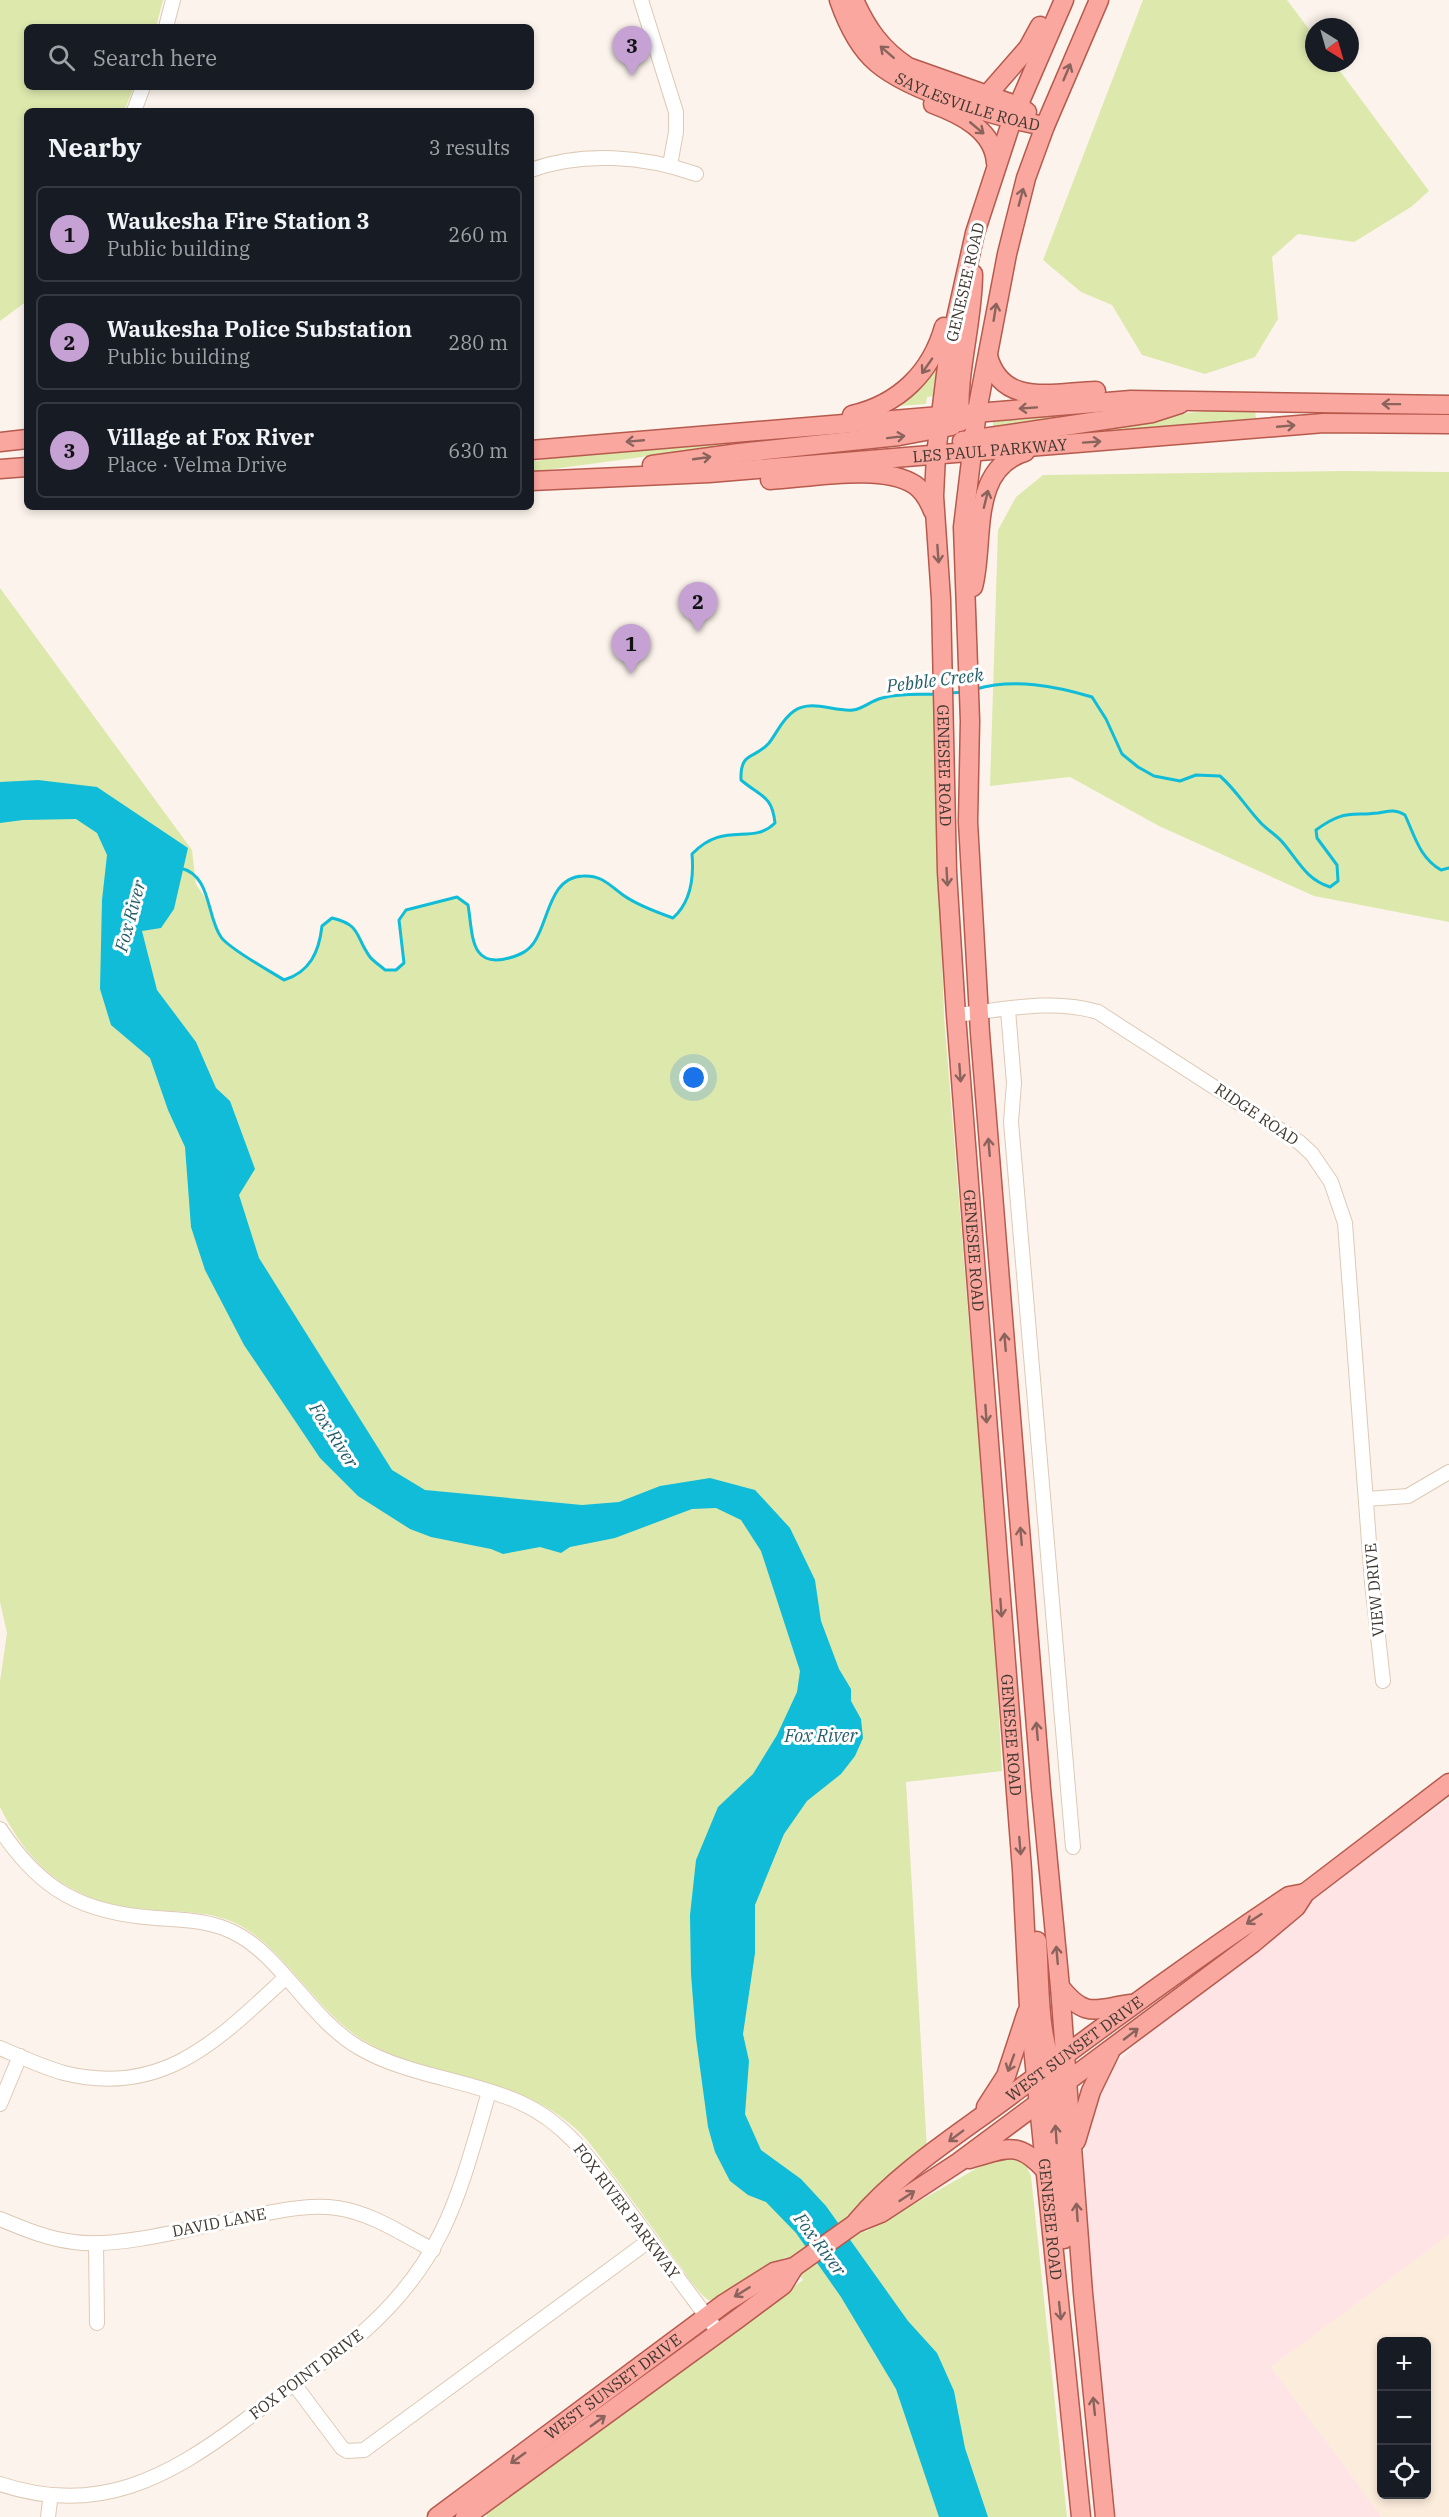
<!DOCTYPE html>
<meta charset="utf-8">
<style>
body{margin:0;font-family:"IBM Plex Serif",serif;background:#242831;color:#f1f3f6}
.controls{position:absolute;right:18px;bottom:18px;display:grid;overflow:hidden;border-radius:9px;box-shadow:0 3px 9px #0003}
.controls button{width:54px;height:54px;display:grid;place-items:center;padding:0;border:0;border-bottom:2px solid #363941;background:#171b24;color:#f1f3f6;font:30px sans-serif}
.compass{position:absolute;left:1305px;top:18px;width:54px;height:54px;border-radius:50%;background:#171b24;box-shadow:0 3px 9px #0003;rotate:143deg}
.you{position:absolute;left:694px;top:1078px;width:21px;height:21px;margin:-15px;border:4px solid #fff;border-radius:50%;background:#1a73e8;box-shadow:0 0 0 9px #1a73e833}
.badge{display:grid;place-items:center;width:39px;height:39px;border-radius:50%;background:#c6a1d4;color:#111;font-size:20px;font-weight:700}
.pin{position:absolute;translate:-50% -50px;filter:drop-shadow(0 2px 3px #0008)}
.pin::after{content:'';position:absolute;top:32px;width:21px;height:18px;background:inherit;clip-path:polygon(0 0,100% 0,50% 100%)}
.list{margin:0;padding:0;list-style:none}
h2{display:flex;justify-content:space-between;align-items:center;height:78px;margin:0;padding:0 24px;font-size:26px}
h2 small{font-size:20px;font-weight:400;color:#9ea1a6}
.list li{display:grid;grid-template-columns:39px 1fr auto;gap:18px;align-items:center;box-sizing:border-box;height:96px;margin:0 12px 12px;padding:0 12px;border:2px solid #363941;border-radius:9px}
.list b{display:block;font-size:22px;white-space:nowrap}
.list p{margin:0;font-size:20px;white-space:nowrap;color:#9ea1a6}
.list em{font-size:20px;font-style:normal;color:#9ea1a6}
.icon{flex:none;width:33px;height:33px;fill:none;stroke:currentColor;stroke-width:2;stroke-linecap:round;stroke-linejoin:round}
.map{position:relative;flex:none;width:1449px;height:2517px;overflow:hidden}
.search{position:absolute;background:#171b24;box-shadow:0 3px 9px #0003;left:24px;top:24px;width:510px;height:66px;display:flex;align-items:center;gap:15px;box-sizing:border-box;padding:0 21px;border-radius:9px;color:#9ea1a6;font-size:22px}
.panel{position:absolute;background:#171b24;box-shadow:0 3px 9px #0003;left:24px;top:108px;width:510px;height:402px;border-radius:9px}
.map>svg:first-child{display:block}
</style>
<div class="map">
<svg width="1449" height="2517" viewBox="0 0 1449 2517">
<rect width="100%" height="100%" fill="#fcf4ec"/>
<!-- commercial -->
<path fill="#ffe4e6" d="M1449,1798V2235L1271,2367L1382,2517H1116L1106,2424L1100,2390L1081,2181L1090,2110L1109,2070L1174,2009L1331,1885Z"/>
<!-- built -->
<path fill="#fcecdc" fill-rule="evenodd" d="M1449,2235V2517H1382L1271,2367ZM1382,2342H1426V2494H1382Z"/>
<!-- green -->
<g fill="#dde8ad">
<path d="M0,0H163L156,27H27V87H134L124,111H27V301L0,321Z"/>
<path d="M1143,0H1287L1314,36V63H1334L1429,191L1411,207L1354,242L1298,234L1272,257L1278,319L1255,357L1205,374L1142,355L1112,305L1081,292L1043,260Z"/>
<path d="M934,367L938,368L934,396L927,397L926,404L898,406V402Z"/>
<path d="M1216,410H1255L1256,418L1027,440L1150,417Z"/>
<path d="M1108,411L993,431V419Z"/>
<path d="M738,440V444L531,472V462L576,454Z"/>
<path d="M1345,471L1449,472V922L1314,896L1159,826L1070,777L990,786L998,530L1016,497L1043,475Z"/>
<path d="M0,588L192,850L196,884L209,904L213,923L222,940L284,980C310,972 319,952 322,926L332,918C362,925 355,937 370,957C374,962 381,966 385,970H396L404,962L399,920L406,910L457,897L468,905C473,933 469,969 509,958C520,955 529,951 535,941C549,919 550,877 583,876C602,875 609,885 623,895C637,905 656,912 673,917C691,902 694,877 692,854C724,820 752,846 775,823C772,795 761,797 741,780C740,751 754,760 769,743C777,733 782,718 794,711C813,699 834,712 853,710C862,709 870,702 878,699C896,693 914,695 933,694L944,1016L994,1630L1002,1771L906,1782L927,2150L850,2213L865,2232L993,2159L1007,2154L1025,2163L1031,2176L1067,2517H487L485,2511L803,2280L786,2257L717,2300H708C695,2290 685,2272 674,2258C655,2231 635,2204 615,2177C603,2161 591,2142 575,2128C516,2074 429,2081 363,2040C315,2010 288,1953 241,1926C214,1911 182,1912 152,1910C79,1906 32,1873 0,1807V1681L7,1633L0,1602Z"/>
</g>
<!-- water -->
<path fill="#10bcd7" d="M38,780L97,787L188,848L174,909L161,928L142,931L157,990L196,1042L216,1088L230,1101L255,1169L239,1195L259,1258L392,1470L425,1490L582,1505L619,1502L660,1486L710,1478L755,1490L790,1528L815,1580L821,1621L839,1669L851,1689V1701L861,1719L863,1738L855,1756L841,1774L807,1801L784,1834L755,1905V1953L743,2034L749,2061L745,2114L761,2150L801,2179L826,2206L908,2321L937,2353L954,2391L965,2448L988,2517H939L896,2389L841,2297L796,2233L766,2202L748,2195L730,2181L715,2152L708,2127L696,2038L691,1974L690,1915L696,1860L718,1807L753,1774L777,1735L797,1692L800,1671L761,1551L741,1520L716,1508L692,1509L615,1538L570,1547L561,1553L540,1547L503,1554L491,1549L431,1537L410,1529L358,1496L320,1458L244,1345L205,1270L191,1227L185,1147L168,1110L150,1058L111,1025L100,989L102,900L107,855L97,833L76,819L23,820L0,823V782Z"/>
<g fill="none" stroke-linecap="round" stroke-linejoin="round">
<!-- stream -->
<g stroke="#10bcd7" stroke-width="3">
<path d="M976,689C1014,678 1055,686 1092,697L1106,719L1122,754L1138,767L1154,776L1180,781L1196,775L1220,776C1236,790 1246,807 1260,822C1267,830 1277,835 1284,844C1299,862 1306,879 1330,887L1338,881L1337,865L1317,838L1316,830C1343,810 1349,816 1378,813C1390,811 1395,809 1405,815C1415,837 1420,858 1441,870L1449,868"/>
<path d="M950,693L964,692"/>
<path d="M180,868C212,875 206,916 221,937C229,949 270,971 284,980C310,972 319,952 322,926L332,918C362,925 355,937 370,957C374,962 381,966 385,970H396L404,963L399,920L406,910L457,897L468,905C473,933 469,969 509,958C520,955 529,951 535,941C549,919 550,877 583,876C602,875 609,885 623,895C637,905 656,912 673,918C691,902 694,877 692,854C724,820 752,846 775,823C772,795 761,797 741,780C740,751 754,760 769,743C777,733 782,719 794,711C812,699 834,712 853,710C863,709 872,700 882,698C901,693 918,695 937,694"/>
</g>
<!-- minor casing -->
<g stroke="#ddc9b5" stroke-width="16">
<g id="minor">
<path d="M641,0L676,112V132L670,165"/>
<path d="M166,27L173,0"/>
<path d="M134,111L143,87"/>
<path d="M531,170C583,151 645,156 696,174"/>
<path d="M1008,1010L1014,1083L1011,1122L1073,1847"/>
<path d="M956,1015C1002,1010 1053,998 1098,1012L1299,1142L1312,1154L1331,1182L1345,1223L1372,1582L1383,1681"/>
<path d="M1366,1499L1408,1496L1449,1472"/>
<path d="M0,1829C41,1891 83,1913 156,1918C183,1920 209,1920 233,1932C281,1955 309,2018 358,2047C407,2076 467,2079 519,2102C572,2125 600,2173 634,2218C662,2256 690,2295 719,2333"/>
<path d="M0,2048C21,2057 42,2067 64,2073C163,2098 219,2039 285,1978"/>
<path d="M0,2104L20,2056"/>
<path d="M0,2219C24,2229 48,2239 74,2242C120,2249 203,2225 250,2216C279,2211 308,2204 337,2208C372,2213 402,2234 433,2250"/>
<path d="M96,2243L97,2323"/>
<path d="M294,2384L342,2448L347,2451L364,2450L650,2240"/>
<path d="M0,2484C98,2517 169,2477 244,2421C283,2392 322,2362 362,2333C445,2260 459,2195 489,2092"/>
<path d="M48,2517L50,2501"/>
</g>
</g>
<!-- major casing -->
<g stroke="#b65a4e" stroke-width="21">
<g id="major">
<path id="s1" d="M839,0C847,23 858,47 877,63C911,92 1000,118 1045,126"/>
<path d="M854,0C867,29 881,49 908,67L1018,106L1027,112"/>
<path id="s2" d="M1064,0L1012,120L975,233L949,350L936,454L934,496L941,599L947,872L956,1015L1022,1870L1029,2008L1081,2517"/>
<path d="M1099,0L1045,126L1026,178L1007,254L977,411L963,527L970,721L968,822L980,1033L1041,1789L1060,1987L1083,2293L1105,2517"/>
<path d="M987,95L1028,48L1040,26"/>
<path d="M933,104C960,114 994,130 996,163"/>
<path d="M988,356C1002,408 1054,392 1096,391"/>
<path d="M852,415C899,404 931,373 944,327"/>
<path d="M960,422C956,373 973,323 973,274"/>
<path d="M962,441L1152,413L1180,404"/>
<path d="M0,442L27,439"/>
<path d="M531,450L1131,400L1449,405"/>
<path d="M652,465L739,453L899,436L952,426"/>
<path d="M0,469L27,467"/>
<path d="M770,480C808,478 883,463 915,485C924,491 929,501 933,511"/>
<path id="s3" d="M531,481L709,473L1324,423L1449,424"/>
<path d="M973,587C985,543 968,469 1025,452"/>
<path d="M1037,1941C1040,1978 1037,2043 1057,2073"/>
<path d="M1060,1987C1086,2019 1094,2009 1131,2004"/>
<path d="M1046,2085C1061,2111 1062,2205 1064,2239"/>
<path d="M986,2107L1006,2076L1027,2012"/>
<path d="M1076,2141L1091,2091L1110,2052"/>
<path d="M969,2159C1005,2150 1016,2138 1045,2170"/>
<path id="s4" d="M857,2221C899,2171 959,2134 1011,2095C1103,2027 1194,1959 1289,1896L1305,1893"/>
<path id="s5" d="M437,2517L725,2303L774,2272L794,2267L856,2223L881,2213L959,2162L1253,1943L1296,1907L1305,1893L1449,1783"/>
<path d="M465,2517L736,2320L783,2285L794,2267"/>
</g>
</g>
<!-- minor -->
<use href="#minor" stroke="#fff" stroke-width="14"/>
<!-- major -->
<use href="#major" stroke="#faa79f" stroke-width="18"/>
</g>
<!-- one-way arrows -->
<defs><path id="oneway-shaft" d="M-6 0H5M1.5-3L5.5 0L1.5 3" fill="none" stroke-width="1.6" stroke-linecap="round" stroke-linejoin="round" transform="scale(1.5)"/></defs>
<g stroke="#8a645c">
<use href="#oneway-shaft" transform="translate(887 52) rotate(-139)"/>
<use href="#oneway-shaft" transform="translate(1067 72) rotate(-67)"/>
<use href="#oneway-shaft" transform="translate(977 128) rotate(40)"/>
<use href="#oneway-shaft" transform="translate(1021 197) rotate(-75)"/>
<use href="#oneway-shaft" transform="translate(995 312) rotate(-81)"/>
<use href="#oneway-shaft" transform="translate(927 366) rotate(125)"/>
<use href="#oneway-shaft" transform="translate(1391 404) rotate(-179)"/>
<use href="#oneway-shaft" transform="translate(1028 408) rotate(176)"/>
<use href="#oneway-shaft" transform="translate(1286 426) rotate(-5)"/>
<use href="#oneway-shaft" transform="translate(896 437) rotate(-7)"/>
<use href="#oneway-shaft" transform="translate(635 441) rotate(175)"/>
<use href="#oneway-shaft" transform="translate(1092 442) rotate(-4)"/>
<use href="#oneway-shaft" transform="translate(702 458) rotate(-8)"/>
<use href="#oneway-shaft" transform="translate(986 499) rotate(-76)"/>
<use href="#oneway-shaft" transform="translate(938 554) rotate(86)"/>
<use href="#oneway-shaft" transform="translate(947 877) rotate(87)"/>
<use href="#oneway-shaft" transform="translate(960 1073) rotate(86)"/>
<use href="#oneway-shaft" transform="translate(989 1147) rotate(-95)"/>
<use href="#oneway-shaft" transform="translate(1005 1342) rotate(-95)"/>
<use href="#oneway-shaft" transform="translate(986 1414) rotate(86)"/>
<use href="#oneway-shaft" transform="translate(1021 1536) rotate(-95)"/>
<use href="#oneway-shaft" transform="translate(1001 1608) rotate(86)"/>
<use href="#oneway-shaft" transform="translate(1037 1731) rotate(-95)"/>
<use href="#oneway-shaft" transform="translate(1020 1846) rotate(85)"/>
<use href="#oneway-shaft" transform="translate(1254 1919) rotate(147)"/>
<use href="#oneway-shaft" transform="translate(1057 1955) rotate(-95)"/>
<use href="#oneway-shaft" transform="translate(1131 2034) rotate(-38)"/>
<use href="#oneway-shaft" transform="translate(1011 2063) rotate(110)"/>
<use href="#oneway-shaft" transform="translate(1056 2134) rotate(-94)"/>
<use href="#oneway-shaft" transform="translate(956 2136) rotate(143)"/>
<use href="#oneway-shaft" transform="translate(907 2196) rotate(-33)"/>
<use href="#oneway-shaft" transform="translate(1077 2212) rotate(-94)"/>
<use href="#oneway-shaft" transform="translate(742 2292) rotate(148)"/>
<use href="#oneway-shaft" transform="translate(1060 2311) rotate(84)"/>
<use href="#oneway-shaft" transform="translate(1094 2406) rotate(-96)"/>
<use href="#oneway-shaft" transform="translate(598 2421) rotate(-36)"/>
<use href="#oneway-shaft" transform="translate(518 2458) rotate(144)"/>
</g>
<g text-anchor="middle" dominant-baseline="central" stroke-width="6" stroke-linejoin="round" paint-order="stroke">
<!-- street labels -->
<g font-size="16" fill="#3f372f" stroke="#fff">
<text stroke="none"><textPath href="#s1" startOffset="174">SAYLESVILLE ROAD</textPath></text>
<text transform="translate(965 282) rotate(-77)">GENESEE ROAD</text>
<text stroke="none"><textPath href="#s3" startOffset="460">LES PAUL PARKWAY</textPath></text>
<text stroke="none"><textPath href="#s2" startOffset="786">GENESEE ROAD</textPath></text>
<text transform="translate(1257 1114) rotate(34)">RIDGE ROAD</text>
<text stroke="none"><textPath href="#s2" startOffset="1272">GENESEE ROAD</textPath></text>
<text transform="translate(1374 1590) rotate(-95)">VIEW DRIVE</text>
<text stroke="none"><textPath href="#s2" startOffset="1758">GENESEE ROAD</textPath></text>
<text stroke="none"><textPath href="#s4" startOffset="278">WEST SUNSET DRIVE</textPath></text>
<text transform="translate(627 2211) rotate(53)">FOX RIVER PARKWAY</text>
<text stroke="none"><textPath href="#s2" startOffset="2244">GENESEE ROAD</textPath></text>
<text transform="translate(219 2222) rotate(-11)">DAVID LANE</text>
<text transform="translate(306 2374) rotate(-37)">FOX POINT DRIVE</text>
<text stroke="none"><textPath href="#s5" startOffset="219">WEST SUNSET DRIVE</textPath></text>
</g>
<!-- water labels -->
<g font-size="18" font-style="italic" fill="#235d69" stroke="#fff">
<text transform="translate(935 680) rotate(-7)">Pebble Creek</text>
<text transform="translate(130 916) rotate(-75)">Fox River</text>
<text transform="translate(334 1435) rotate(57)">Fox River</text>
<text x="821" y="1735">Fox River</text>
<text transform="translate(820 2244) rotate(53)">Fox River</text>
</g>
</g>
</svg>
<div class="controls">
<button>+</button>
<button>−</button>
<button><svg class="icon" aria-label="locate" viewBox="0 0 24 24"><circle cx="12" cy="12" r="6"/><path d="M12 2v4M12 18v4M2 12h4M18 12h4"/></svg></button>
</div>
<svg class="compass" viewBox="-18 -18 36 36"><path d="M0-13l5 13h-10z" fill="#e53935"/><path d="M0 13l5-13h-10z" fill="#9ea1a6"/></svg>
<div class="you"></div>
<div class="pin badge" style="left:631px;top:674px">1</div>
<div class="pin badge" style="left:698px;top:632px">2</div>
<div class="pin badge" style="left:632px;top:76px">3</div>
<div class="search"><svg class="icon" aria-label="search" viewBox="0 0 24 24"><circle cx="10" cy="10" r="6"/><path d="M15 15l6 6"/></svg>Search here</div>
<section class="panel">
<h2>Nearby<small>3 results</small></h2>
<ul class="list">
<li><span class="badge">1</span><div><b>Waukesha Fire Station 3</b><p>Public building</p></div><em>260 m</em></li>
<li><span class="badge">2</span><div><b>Waukesha Police Substation</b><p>Public building</p></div><em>280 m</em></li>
<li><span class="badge">3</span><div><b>Village at Fox River</b><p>Place · Velma Drive</p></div><em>630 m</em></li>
</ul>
</section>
</div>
